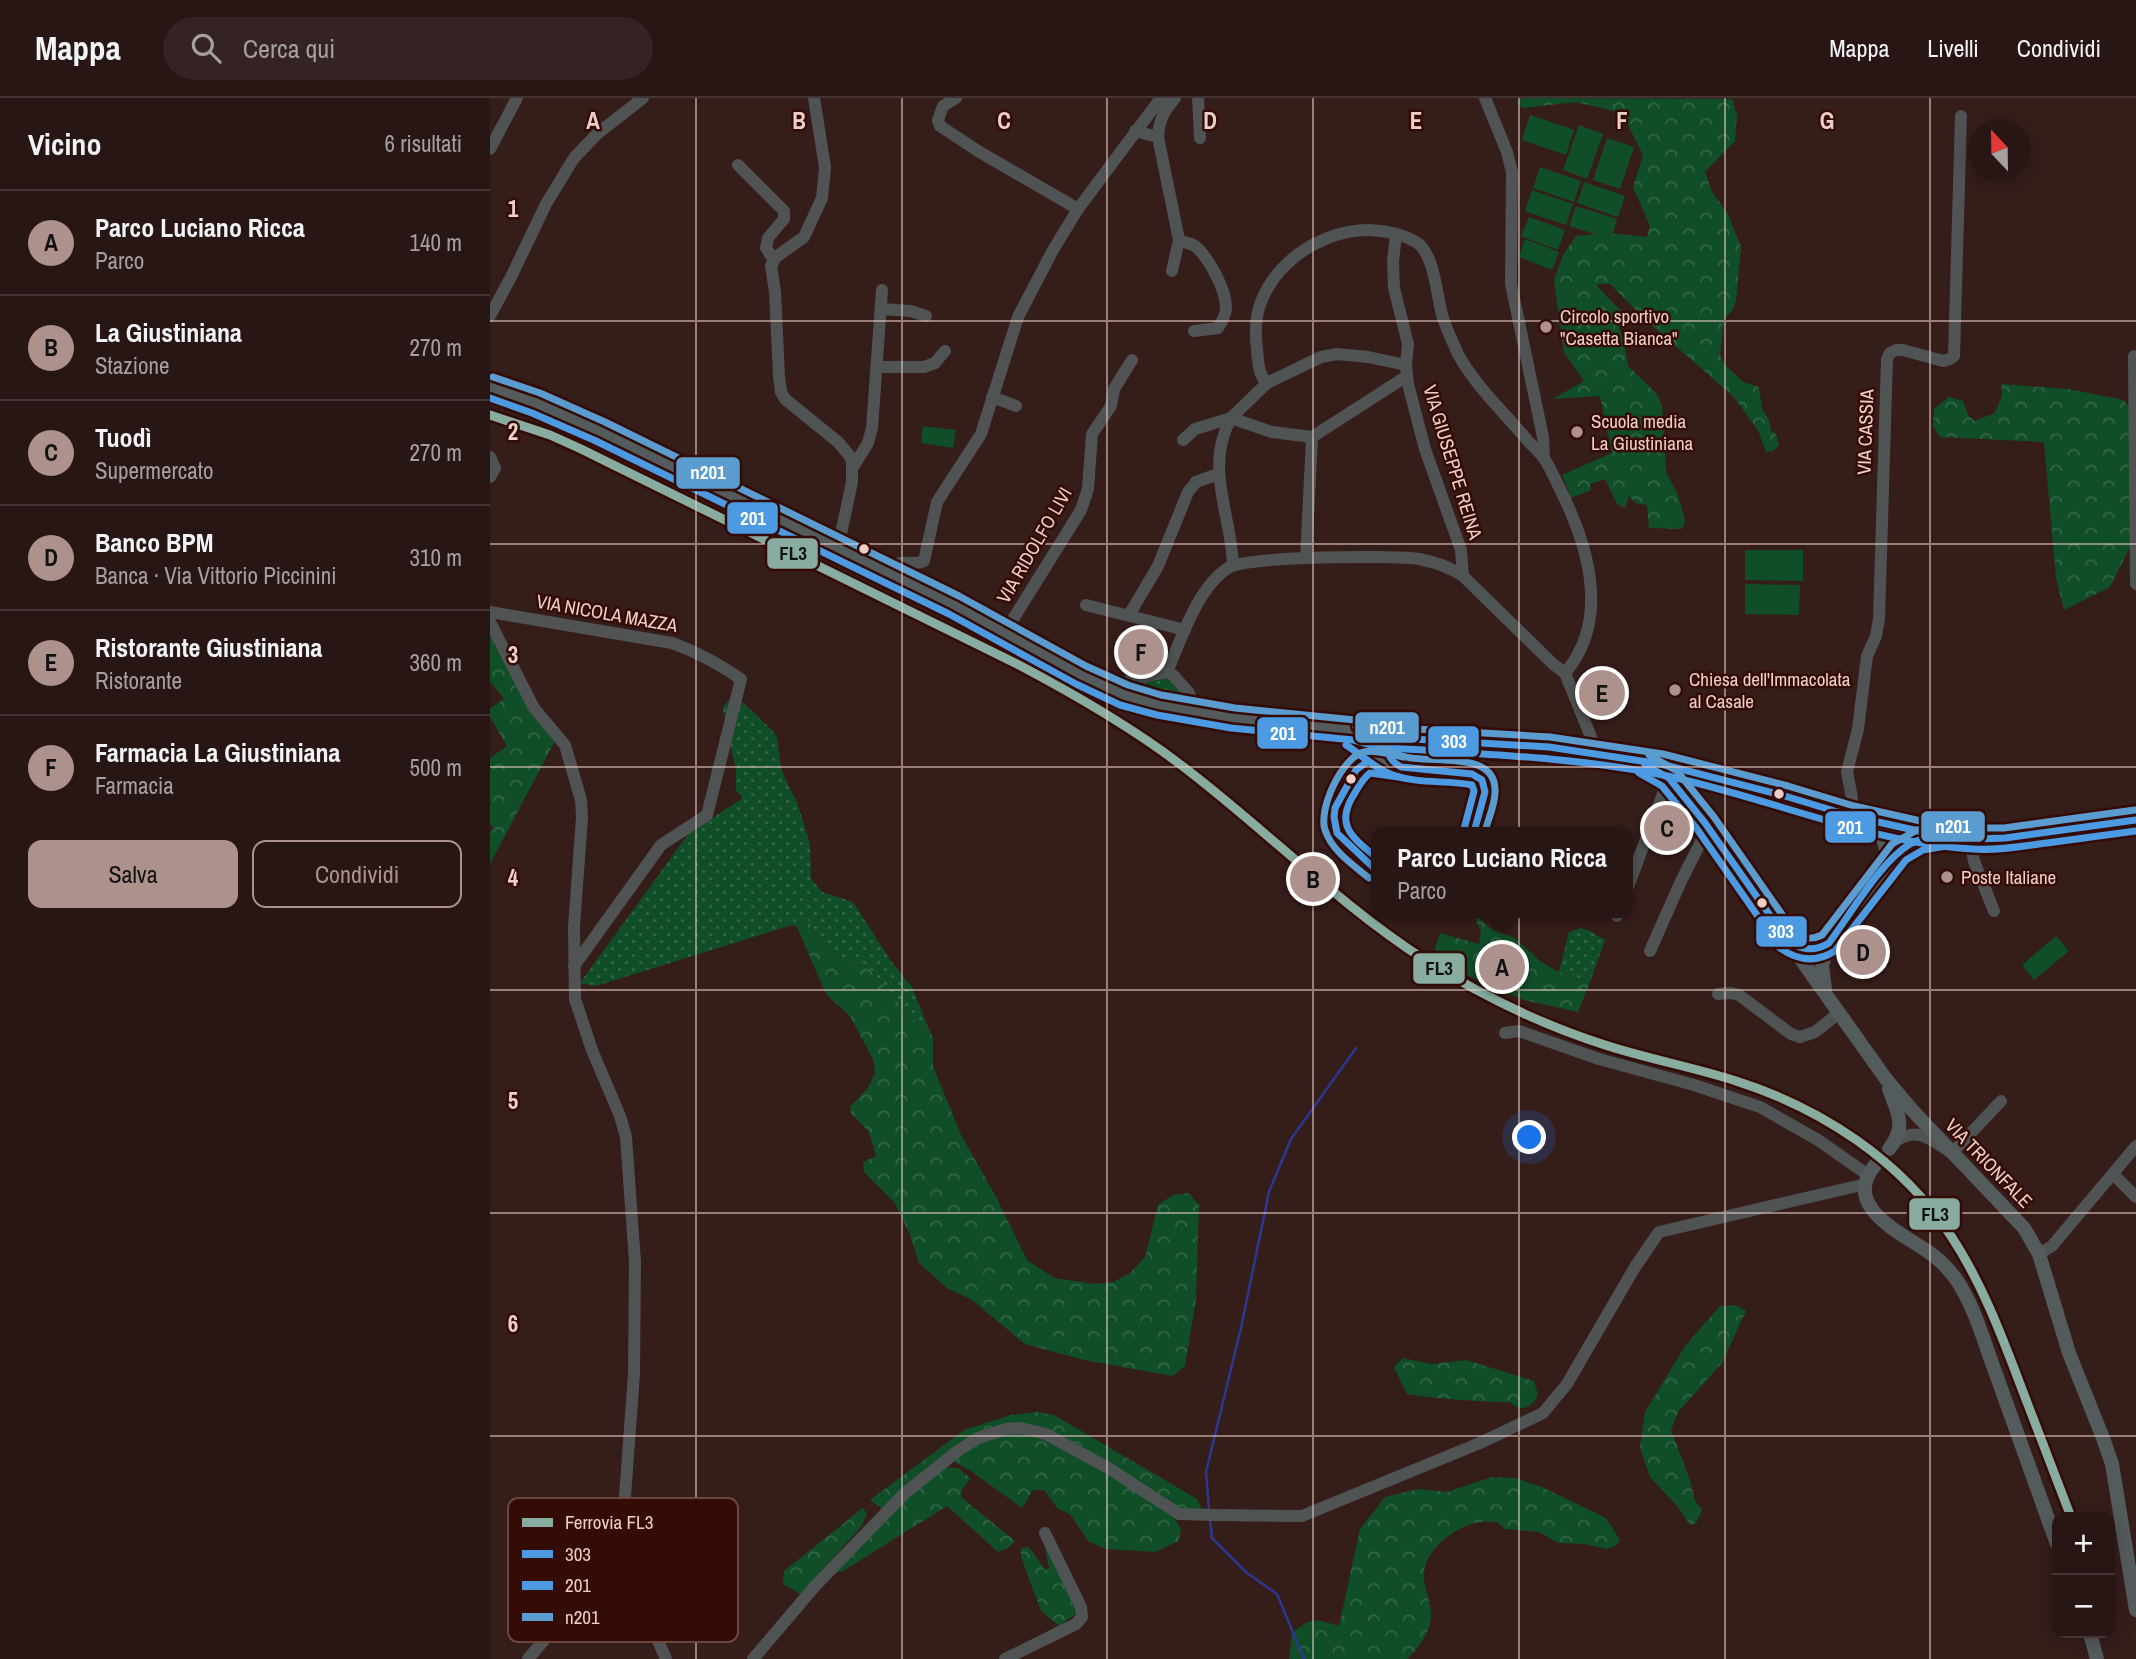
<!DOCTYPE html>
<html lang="it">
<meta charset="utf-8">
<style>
body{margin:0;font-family:"Archivo Narrow",sans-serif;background:#342322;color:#f1f3f6}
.controls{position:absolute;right:21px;bottom:21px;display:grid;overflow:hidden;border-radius:14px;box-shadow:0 4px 18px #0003}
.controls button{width:63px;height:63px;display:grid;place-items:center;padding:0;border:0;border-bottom:2px solid #443534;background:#281614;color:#f1f3f6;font:35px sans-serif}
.compass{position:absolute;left:1478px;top:21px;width:63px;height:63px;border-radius:50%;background:#281614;box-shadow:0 4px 18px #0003;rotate:338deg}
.you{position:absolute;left:1040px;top:1040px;width:24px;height:24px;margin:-18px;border:5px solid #fff;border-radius:50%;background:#1a73e8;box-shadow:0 0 0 10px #1a73e833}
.badge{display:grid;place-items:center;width:46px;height:46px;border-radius:50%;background:#ad918c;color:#111;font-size:23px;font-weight:700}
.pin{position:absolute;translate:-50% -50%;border:4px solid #fff;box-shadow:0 2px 7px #0006}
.popup{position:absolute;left:881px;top:729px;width:262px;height:91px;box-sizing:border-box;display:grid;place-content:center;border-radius:14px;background:#281614;filter:drop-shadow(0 2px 5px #0005);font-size:23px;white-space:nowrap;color:#a59fa0}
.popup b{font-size:26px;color:#f1f3f6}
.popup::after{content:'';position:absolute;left:50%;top:100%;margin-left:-14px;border:14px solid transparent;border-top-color:#281614}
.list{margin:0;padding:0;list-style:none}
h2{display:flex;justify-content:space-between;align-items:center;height:91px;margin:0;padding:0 28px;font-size:30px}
h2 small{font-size:23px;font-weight:400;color:#a59fa0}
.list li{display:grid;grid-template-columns:46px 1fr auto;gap:21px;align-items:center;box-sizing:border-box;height:105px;padding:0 28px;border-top:2px solid #443534}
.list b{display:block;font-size:26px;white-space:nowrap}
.list p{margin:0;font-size:23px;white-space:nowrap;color:#a59fa0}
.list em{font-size:23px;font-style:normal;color:#a59fa0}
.actions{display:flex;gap:14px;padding:21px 28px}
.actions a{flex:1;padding:16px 0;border:2px solid #ad918c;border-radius:14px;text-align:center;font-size:24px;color:#ad918c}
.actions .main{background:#ad918c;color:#111}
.icon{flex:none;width:38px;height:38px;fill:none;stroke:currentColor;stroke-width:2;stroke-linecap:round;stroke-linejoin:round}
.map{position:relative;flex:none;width:1646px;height:1561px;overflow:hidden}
header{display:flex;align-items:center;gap:42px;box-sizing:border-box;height:98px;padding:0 35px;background:#281614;border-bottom:2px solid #443534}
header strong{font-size:33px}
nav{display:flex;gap:38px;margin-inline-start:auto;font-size:24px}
.search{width:490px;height:63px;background:#342322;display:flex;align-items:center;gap:18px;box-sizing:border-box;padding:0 24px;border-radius:38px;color:#a59fa0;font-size:26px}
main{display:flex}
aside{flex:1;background:#281614}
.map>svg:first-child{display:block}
</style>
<header>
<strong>Mappa</strong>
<div class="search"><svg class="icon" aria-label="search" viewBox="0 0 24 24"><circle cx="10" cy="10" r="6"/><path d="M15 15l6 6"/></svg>Cerca qui</div>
<nav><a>Mappa</a><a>Livelli</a><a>Condividi</a></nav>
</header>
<main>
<aside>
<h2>Vicino<small>6 risultati</small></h2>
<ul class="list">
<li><span class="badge">A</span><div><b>Parco Luciano Ricca</b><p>Parco</p></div><em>140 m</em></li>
<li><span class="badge">B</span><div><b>La Giustiniana</b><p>Stazione</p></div><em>270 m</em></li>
<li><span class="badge">C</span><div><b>Tuodì</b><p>Supermercato</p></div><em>270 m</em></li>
<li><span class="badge">D</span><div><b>Banco BPM</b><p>Banca · Via Vittorio Piccinini</p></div><em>310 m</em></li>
<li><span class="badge">E</span><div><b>Ristorante Giustiniana</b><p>Ristorante</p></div><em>360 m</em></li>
<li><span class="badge">F</span><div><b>Farmacia La Giustiniana</b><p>Farmacia</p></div><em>500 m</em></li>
</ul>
<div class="actions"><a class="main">Salva</a><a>Condividi</a></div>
</aside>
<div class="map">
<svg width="1646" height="1561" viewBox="0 0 1646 1561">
<defs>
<pattern id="grass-dots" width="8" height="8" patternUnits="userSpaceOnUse" patternTransform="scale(1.75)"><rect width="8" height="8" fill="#104e28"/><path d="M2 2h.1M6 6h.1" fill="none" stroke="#336646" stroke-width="1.8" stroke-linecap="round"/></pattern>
<pattern id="forest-crowns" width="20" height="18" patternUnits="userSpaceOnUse" patternTransform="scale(1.75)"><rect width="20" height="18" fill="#104e28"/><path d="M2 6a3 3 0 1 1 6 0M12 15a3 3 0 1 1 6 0" fill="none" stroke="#336646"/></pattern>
</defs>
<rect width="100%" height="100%" fill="#351d1a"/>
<!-- grass -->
<g fill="url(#grass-dots)">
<path d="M674,580L681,583L693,597V603H685L644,591L647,587Z"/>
<path d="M249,601L282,632L287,640L291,670L298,687L307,704L320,746L321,781L332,794L363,804L401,863L422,889L438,929L423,922L381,872L355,862L328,844L316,817L307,829L302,827L106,888L90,885L204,728C222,724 234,710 251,702L252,698L246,693V672L233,611L235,606L240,602Z"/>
<path d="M1090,830L1098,832L1115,842L1100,884L1069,874L1079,834Z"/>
</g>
<!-- forest -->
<g fill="url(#forest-crowns)">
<path d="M1032,0L1242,1L1247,17L1245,43L1215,74L1222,94L1238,116L1251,149L1246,203L1242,213L1234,221L1230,256L1234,266L1253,284L1269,289L1272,311L1279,322L1281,333L1286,336L1289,347L1283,353L1276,354L1268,332L1243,298L1158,224L1120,186H1106L1117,199L1132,213L1129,230L1134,243L1138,268L1167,296L1172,308L1176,374L1188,397L1195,423L1192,431L1159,430L1157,407L1145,405L1139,398L1135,410L1127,406L1115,381L1100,386L1101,392L1081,400L1072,377L1122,355L1110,298L1063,301L1094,283L1074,254L1064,182L1073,157L1086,138L1119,135L1157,139L1160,128L1143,89L1153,57L1132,15L1086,4L1033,10L1027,5Z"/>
<path d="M1511,286L1578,291L1634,302L1642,314L1641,447L1620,489L1574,512L1566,480L1554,344L1450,339L1443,328L1444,311L1459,299L1473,303L1478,317L1484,323L1505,315L1512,297Z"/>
<path d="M0,532L66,641L0,766V734L3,731L5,732L0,726V660L17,648L0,619V611L14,601L0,583Z"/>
<path d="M983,815L1003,832L1025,840L1051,864L1069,874L1100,884L1088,914L1034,902L981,879L943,857L950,835L989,846L991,834Z"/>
<path d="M316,816L328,844L355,862L381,872L423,922L438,929L443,940V968L471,1037L505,1097L537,1162L564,1180L604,1186L623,1184L639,1176L655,1159L668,1107L683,1097L699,1095L709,1107L706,1202L695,1268L683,1278L594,1262L535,1246L482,1202L457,1190L429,1165L420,1137L405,1105L374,1074L373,1064L386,1058L379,1034L361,1015L360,1009L378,990L385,975L383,961L360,918L336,896L307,829Z"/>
<path d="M1246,1207L1256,1213L1232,1265L1188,1314L1181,1332L1200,1382L1205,1403L1212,1412L1206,1425L1200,1427L1188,1409L1160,1379L1150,1350L1155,1314L1195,1248L1230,1208Z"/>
<path d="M913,1260L942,1266L976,1262L1044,1283L1048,1297C1042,1310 1030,1315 1020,1304C1007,1305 997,1303 985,1303C962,1301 940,1300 917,1296L904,1269Z"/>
<path d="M547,1314L564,1317L707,1401L712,1411L684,1419L691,1431L689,1443L665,1454L616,1451L599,1444L580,1416L568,1411L554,1392H543L532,1410L481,1373L461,1362L392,1411L380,1402L474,1332L521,1317Z"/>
<path d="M455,1370H468L480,1380L471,1394V1399L525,1443L518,1450L508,1454L457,1408L353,1473L346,1475L408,1406Z"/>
<path d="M1002,1379L1025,1380L1054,1390L1116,1420L1130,1442L1127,1447L1117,1451L1094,1446L1068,1445L1049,1434L1015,1431L1007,1424C1000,1424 992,1423 985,1425C961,1431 931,1455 934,1482C936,1496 944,1511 940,1525C936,1541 928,1550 917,1561H799L802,1535C823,1518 826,1521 849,1528L870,1431L895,1399L928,1391L957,1394Z"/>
<path d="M373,1410L377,1416L371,1429L310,1496L293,1486L294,1473Z"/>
<path d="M539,1449L555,1472L559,1470L555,1449L560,1453L587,1511L586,1516L569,1528L551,1513L531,1459V1450Z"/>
</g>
<!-- pitch -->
<g fill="#104e28">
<path d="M1040,17L1084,32L1076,57L1032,42Z"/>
<path d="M1089,27L1113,36L1097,81L1073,72Z"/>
<path d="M1117,40L1144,49L1130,91L1103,82Z"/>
<path d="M1050,69L1091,83L1084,104L1043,90Z"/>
<path d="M1094,84L1135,98L1128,119L1087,105Z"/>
<path d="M1042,92L1083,106L1076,127L1035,113Z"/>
<path d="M1086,108L1127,121L1121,141L1079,128Z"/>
<path d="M1039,119L1075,132L1068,152L1031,138Z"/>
<path d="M1035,141L1069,154L1062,172L1029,159Z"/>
<path d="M433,328L466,332L463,350L431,345Z"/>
<path d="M1255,452H1313V483L1255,482Z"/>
<path d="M1255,486L1310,487L1309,517L1255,516Z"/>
<path d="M1566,838L1579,853L1544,882L1532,867Z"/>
</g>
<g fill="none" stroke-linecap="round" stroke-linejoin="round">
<!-- stream -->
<g stroke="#2d3692" stroke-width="2.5">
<path d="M719,1411L716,1374L751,1230L779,1094L801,1041L866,950"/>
<path d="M720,1422L722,1440L757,1475L787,1496L814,1561"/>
</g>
<!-- minor -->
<g stroke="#505353" stroke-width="12">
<path d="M324,0L335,69L332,100L314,139L286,159L281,168L285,194L289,278L291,294L295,301L348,344L359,357L362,363V384L348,450"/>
<path d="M466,0L453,8L448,22L450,28L488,53L588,111"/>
<path d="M708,0L710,40"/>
<path d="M995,0L1017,54L1022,74L1021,186L1053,339L1054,360"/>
<path d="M645,33L668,39L689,142C694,144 700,145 705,148C718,158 736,192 736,209C736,216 732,224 728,230L704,233"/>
<path d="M668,39C669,22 674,13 685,0"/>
<path d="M0,51L27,0"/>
<path d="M248,67L294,113V121L278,140L276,150L284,162"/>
<path d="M906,137L903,163L904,190L918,246L916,267L918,286L935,351L971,452L973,478"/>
<path d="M682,173L689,142"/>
<path d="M391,211L421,213L436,218"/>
<path d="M0,218L21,179L56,106L84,60L107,36L153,0"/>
<path d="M1644,258L1646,486"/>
<path d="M387,269H434L445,265L455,253"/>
<path d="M777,285C768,276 768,263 767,251C765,235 765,219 771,204C793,146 871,113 926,144C944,154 947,198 952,217C956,230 962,243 968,256C986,289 1014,314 1038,343C1043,349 1051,355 1055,362C1061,371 1065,381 1070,391C1098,447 1121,521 1075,575"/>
<path d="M502,299L526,308"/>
<path d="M741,320L782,334L822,339L917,278"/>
<path d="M741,320C714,370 741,414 743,467"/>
<path d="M693,342L705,331L741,320L777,285L831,259L847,256L878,259L916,267"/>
<path d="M0,359L5,370L0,379"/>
<path d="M363,369L378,345L382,330L392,192"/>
<path d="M816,460L822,339"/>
<path d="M397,474C407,458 421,469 434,463L447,404L491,336L528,219L563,152L588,111L671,0"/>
<path d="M596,507L695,532"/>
<path d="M0,514L182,545C208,554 228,566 251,581L217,717L171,747L84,868"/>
<path d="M639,517L668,468L698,394L706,384L728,376"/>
<path d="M0,524L44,610L75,647L91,702L92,719L84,829L85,901L102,952L130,1018L136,1039L145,1164L144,1276L132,1439L135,1467L176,1561"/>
<path d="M515,534L591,412L598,391L602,336L621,308L624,291L642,262"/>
<path d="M677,574C691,542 707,490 738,470C757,458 902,457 929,461C945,464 960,469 973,478L1063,566L1075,575L1101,639V655"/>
<path d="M627,594L640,582L677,574L684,578L699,595L706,614"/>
<path d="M1198,703L1194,685L1197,679L1205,674"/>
<path d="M1361,718L1362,700L1357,674L1368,631L1377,558L1386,538L1389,521L1397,261L1400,255L1406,252H1413L1453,263L1460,261L1464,258L1471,18"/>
<path d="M1480,740L1484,763L1504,813"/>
<path d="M1138,789L1177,685L1183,675"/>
<path d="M1127,818L1128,815"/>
<path d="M1160,853L1192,781L1218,730"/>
<path d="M1228,896L1241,895L1249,897L1301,936L1310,939L1325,934L1349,915"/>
<path d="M1015,935L1029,933L1109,961L1204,987L1270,1009L1328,1042L1378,1077"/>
<path d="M1405,1043C1430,1028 1440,1042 1462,1055L1511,1003"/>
<path d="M1623,1076L1646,1099"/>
<path d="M1549,1156L1562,1148L1646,1048"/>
<path d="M38,1561L133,1450"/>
<path d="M263,1561L325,1488L415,1395L469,1352L488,1340L516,1331L531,1330L556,1336L620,1371L689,1416L725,1417L812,1418L990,1345L1053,1315L1077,1286L1145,1169L1169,1134L1376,1086"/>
<path d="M515,1561L586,1526L592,1519L591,1509L555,1435"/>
</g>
<!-- major -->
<g stroke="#545b5d" stroke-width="14">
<path d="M0,289L46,305L110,333L464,507L591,577L634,597L669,607L743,620L849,632H864L890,639L1059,649L1171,666L1295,698L1361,718L1451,738L1486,741L1515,740L1646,722"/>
<path d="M859,638L874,646L896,662L911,669L960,673L993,654L1009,648"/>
<path d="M1159,668L1179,680L1209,718L1396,981L1422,1012L1534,1130L1549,1156L1579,1255L1613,1340L1622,1366L1646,1512"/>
<path d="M1381,723C1394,738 1398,749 1396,769"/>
<path d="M1299,844C1313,853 1326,855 1339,845"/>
<path d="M1335,891L1332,867L1339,845L1404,760L1421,746L1443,739"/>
<path d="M1399,1051C1417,1028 1408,1016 1399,991"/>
<path d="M1386,1066C1348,1110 1417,1137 1444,1158C1453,1165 1460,1173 1466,1181C1483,1206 1492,1237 1502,1265C1524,1325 1545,1386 1567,1446"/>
<path d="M1600,1535L1607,1561"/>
</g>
<!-- bus-1 casing -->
<g stroke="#350b05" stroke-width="12">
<g id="bus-1">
<path d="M877,664L866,672L845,710L844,719L847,735L886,772"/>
<path d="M1155,667L1179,680L1215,725L1298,843C1312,852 1324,854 1339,845C1360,817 1390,764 1420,746C1429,741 1441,739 1452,738"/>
<path d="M984,734L995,694L992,682L982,676L911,669C898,662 892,649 907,640L1059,649L1171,666L1295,698L1361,718L1451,738L1486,741L1515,740L1646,722"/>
</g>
</g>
<!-- bus-2 casing -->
<g stroke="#350b05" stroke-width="12">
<g id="bus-2">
<path d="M0,300L42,315L106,343L459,516L586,586L630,607L667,617L741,630L863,642L888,649C982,656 1076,658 1168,676C1272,697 1377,745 1483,751C1507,753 1532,748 1557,745C1586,741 1616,737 1646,733"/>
<path d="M856,647C872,657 885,671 903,677C928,686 956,682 982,687L984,693L974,731"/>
<path d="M1149,675L1172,688L1207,731L1290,850C1308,863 1326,865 1345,853L1416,762L1433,752L1456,748"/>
<path d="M886,759C863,740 845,728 863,698C868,690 872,681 880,675L909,679"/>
</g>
</g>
<!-- bus-3 casing -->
<g stroke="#350b05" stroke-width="12">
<g id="bus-3">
<path d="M3,279L50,295L115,324L469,498L596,568L638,587L671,597L745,610L865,622L892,629L1060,639L1173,656L1298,688L1364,708L1453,728L1486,730H1514L1645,712"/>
<path d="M866,629C882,638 895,653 912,658C939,667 1005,651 1005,692C1006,705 998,721 995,734"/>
<path d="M1159,657L1187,673L1224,719L1305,835C1314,841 1322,842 1332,837L1402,746L1427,732L1452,728"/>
<path d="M879,780C863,767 842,753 835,732C828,711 852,659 874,654C885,651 902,657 913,659"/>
</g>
</g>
<!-- bus-1 -->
<use href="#bus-1" stroke="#4c9ae2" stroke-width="7"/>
<!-- bus-2 -->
<use href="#bus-2" stroke="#4c9ae2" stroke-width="7"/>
<!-- bus-3 -->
<use href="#bus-3" stroke="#5a9ccf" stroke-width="7"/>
<!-- rail-1 casing -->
<g stroke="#350b05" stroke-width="14">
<path id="rail-1" d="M0,317L60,337L91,351L527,566C584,596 640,628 691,667C774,730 847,805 935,862C991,897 1052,927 1115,947C1158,961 1203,969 1246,983C1331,1010 1411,1062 1461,1138C1494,1188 1514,1244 1535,1299C1550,1339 1566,1379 1581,1419"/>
</g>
<!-- rail-1 -->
<use href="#rail-1" stroke="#88aca0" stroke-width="9"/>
</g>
<!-- grid -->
<path fill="none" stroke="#edcfc9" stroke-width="2" stroke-opacity="0.55" d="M206,0V1561M412,0V1561M617,0V1561M823,0V1561M1029,0V1561M1235,0V1561M1440,0V1561M0,223H1646M0,446H1646M0,669H1646M0,892H1646M0,1115H1646M0,1338H1646"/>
<!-- markers -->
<g fill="#ad918c" stroke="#350b05" stroke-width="2.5">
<circle cx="1056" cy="229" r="7"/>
<circle cx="1087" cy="334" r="7"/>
<circle cx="1185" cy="592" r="7"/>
<circle cx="1457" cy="779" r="7"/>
</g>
<g fill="#edcfc9" stroke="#350b05" stroke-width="2.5">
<circle cx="374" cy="451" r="6"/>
<circle cx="861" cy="681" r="6"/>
<circle cx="1289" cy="696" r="6"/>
<circle cx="1272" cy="805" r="6"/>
</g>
<g text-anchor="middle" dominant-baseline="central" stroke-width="5" stroke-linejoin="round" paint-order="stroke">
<!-- poi labels -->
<g font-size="19" fill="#edcfc9" stroke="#350b05" text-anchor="start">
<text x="1070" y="218">Circolo sportivo<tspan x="1070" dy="22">"Casetta Bianca"</tspan></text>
<text x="1101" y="323">Scuola media<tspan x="1101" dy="22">La Giustiniana</tspan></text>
<text x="1199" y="581">Chiesa dell'Immacolata<tspan x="1199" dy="22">al Casale</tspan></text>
<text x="1471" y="779">Poste Italiane</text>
</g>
<!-- street labels -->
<g font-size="19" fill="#edcfc9" stroke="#350b05">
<text transform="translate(1375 334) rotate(-88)">VIA CASSIA</text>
<text transform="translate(963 364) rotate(73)">VIA GIUSEPPE REINA</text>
<text transform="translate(544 447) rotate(-60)">VIA RIDOLFO LIVI</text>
<text transform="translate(117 515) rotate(10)">VIA NICOLA MAZZA</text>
<text transform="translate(1499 1065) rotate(46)">VIA TRIONFALE</text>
</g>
</g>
<!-- legend -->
<rect x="18" y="1400" width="230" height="144" rx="10" fill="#350b05" stroke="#6c4640" stroke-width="2"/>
<rect x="32" y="1420" width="31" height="9" fill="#88aca0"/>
<rect x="32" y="1452" width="31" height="8" fill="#4c9ae2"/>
<rect x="32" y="1483" width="31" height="9" fill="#4c9ae2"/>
<rect x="32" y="1515" width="31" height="8" fill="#5a9ccf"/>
<g font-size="19" fill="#edcfc9">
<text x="75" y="1431">Ferrovia FL3</text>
<text x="75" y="1463">303</text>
<text x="75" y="1494">201</text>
<text x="75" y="1526">n201</text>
</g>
<g font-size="23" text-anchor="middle" font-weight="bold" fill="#edcfc9" stroke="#350b05" stroke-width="5" stroke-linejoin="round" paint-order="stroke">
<text x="103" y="31">A</text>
<text x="309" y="31">B</text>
<text x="514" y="31">C</text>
<text x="720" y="31">D</text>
<text x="926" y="31">E</text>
<text x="1132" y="31">F</text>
<text x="1337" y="31">G</text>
<text x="23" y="119">1</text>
<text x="23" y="342">2</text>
<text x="23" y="565">3</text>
<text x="23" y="788">4</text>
<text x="23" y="1011">5</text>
<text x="23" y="1234">6</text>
</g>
<g stroke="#350b05" stroke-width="2.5">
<rect x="185" y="358" width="66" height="34" rx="7" fill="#5a9ccf"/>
<rect x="236" y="403" width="53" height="34" rx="7" fill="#4c9ae2"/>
<rect x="276" y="439" width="53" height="33" rx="7" fill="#88aca0"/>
<rect x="864" y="613" width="66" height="33" rx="7" fill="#5a9ccf"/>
<rect x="766" y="618" width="53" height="34" rx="7" fill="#4c9ae2"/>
<rect x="937" y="627" width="53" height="33" rx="7" fill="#4c9ae2"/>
<rect x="1430" y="712" width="66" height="33" rx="7" fill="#5a9ccf"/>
<rect x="1334" y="712" width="53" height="34" rx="7" fill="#4c9ae2"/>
<rect x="1265" y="817" width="53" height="33" rx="7" fill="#4c9ae2"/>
<rect x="922" y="854" width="54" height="33" rx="7" fill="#88aca0"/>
<rect x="1418" y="1099" width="53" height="34" rx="7" fill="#88aca0"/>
</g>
<g font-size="19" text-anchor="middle" font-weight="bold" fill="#fff">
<text x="218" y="381">n201</text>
<text x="263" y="427">201</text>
<text x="897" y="636">n201</text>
<text x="793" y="642">201</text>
<text x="964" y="650">303</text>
<text x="1463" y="735">n201</text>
<text x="1360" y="736">201</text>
<text x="1291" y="840">303</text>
</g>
<g font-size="19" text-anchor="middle" font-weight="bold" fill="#111">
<text x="303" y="462">FL3</text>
<text x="949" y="877">FL3</text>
<text x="1445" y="1123">FL3</text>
</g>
</svg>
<div class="controls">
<button>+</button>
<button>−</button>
</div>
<svg class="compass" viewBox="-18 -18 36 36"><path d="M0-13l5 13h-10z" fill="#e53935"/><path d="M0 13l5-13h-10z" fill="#a59fa0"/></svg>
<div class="you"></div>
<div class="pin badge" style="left:1012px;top:869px">A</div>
<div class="popup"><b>Parco Luciano Ricca</b>Parco</div>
<div class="pin badge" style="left:823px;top:781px">B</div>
<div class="pin badge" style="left:1177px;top:730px">C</div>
<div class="pin badge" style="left:1373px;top:854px">D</div>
<div class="pin badge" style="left:1112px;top:595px">E</div>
<div class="pin badge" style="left:651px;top:554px">F</div>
</div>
</main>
